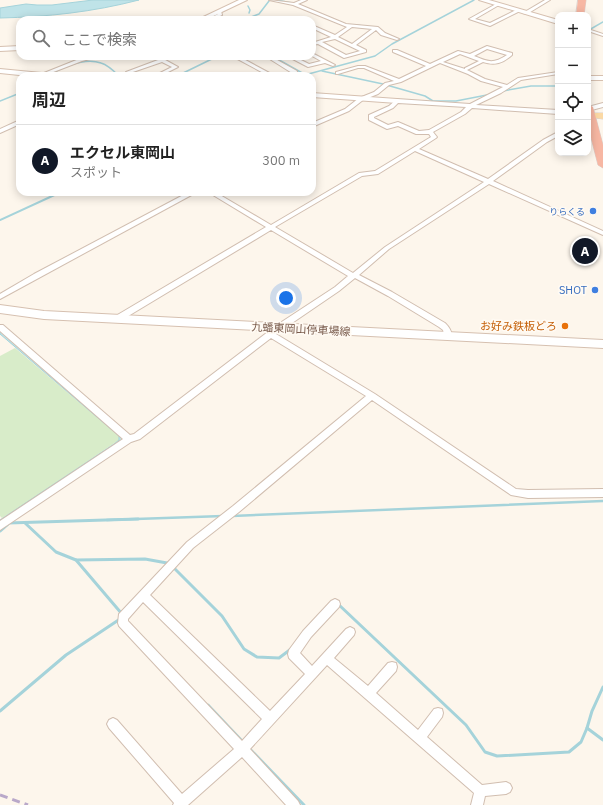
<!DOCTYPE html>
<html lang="ja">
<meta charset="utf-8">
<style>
body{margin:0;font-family:"IBM Plex Sans","Noto Sans JP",sans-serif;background:#f6f6f6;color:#222}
.controls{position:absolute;right:12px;top:12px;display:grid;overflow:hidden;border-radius:8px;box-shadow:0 2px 10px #0003}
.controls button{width:36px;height:36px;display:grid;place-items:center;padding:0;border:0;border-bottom:1px solid #e0e0e0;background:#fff;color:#222;font:20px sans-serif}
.you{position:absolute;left:286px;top:298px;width:14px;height:14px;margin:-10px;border:3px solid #fff;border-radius:50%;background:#1a73e8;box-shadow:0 0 0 6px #1a73e833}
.badge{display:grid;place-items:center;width:26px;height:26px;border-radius:50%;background:#111827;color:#fff;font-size:13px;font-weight:700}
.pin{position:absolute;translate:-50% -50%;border:2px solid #fff;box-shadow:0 1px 4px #0006}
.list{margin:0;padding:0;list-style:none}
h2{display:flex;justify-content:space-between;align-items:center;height:52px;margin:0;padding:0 16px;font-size:17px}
h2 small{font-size:13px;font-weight:400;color:#767676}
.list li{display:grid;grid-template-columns:26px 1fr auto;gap:12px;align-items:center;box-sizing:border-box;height:72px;padding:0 16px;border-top:1px solid #e0e0e0}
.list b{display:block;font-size:15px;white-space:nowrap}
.list p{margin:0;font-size:13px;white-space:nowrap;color:#767676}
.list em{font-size:13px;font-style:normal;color:#767676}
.icon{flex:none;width:22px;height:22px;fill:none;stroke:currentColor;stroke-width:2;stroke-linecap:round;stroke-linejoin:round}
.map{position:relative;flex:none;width:603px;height:805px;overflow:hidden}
.search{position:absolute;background:#fff;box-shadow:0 2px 10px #0003;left:16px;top:16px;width:300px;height:44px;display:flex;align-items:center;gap:10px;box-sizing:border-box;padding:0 14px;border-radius:12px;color:#767676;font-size:15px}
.panel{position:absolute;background:#fff;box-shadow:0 2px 10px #0003;left:16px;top:72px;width:300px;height:124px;border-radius:12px}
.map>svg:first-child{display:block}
</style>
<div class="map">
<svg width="603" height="805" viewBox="0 0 603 805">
<rect width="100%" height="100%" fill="#fdf6ec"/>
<!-- green -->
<path fill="#d8ecc9" d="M15,348L119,436V440L17,509L2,518L0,516V356Z"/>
<!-- water -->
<g fill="#bfe3e8" stroke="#a5d3da">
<path d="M93,0H139C93,12 47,17 0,18V8L26,4L37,5H52Z"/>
<path d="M0,331L124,437L123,440L2,529L0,528V520L114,444L119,440V436L0,334Z"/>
</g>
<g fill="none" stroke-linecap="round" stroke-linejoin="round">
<!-- stream-far3 -->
<g stroke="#a5d3da" stroke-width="1.5">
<path d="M277,0L297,4"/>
<path d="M248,6L250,10L249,13"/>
<path d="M246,19L259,14L269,1"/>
<path d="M356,25L377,28"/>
<path d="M589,30L603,22"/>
<path d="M272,56L304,74"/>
<path d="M322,71L383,84L425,96L433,101H456L492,94"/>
<path d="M47,76C61,68 85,57 101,63C108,65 114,71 119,76"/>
<path d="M177,76L218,56"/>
<path d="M301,76L375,56L392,44L474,0"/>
<path d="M503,91L531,86H558"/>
<path d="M0,101L20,93"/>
</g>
<!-- stream-far2 -->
<path stroke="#a5d3da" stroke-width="2" d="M0,220L61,192"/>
<!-- stream-far1 -->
<g stroke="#a5d3da" stroke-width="2.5">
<path d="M232,516L603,501"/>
<path d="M107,520L223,516"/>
</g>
<!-- stream -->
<g stroke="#a5d3da" stroke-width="3">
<path d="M8,523L138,519"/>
<path d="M25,523L56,552L76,560L122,614"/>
<path d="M0,531L8,524"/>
<path d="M76,560L145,559L167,563"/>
<path d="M173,567L222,616L244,649L257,657L279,658L291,649"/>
<path d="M338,604L466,725L485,752L497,756L569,752L581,742L587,728L603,740"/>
<path d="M208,705L243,742"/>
<path d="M0,711L66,655L120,619"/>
<path d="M587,728L592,711L603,687"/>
<path d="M248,747L304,805"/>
</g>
<!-- street casing -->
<g stroke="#d1beb0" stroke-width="2">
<g id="street">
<path d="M269,0L294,3L301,0H307L298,4L346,24L378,27L385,33L399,39L397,40L381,35L376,30L356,45L366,50V52L344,58L318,44L312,45V43L331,37L312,28V25L335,35L347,27L293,5ZM352,27L372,29L352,44L338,37ZM335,39L360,51L346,55L322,42Z"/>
<path d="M545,0H550L527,14L523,13Z"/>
<path d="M496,4L499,5L475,19L490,23L516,10L520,11L490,26L469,19Z"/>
<path d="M217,11H221L222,15L212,20H207L218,14Z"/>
<path d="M296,18L301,20H294V18Z"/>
<path d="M588,29L603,34V36L588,31Z"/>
<path d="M487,46L512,53V55C503,63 495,66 483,62L467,70L485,79L507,85L518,78L558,72V74L521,80L501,93L476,105L558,110V114L472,108L465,114L433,132L437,137L436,138L419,149L488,179L543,140L558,132V136L547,142L493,181L603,231V235L489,184L389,249L359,275L392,292L445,323C449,327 453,332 451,338H445L443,330L439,327L388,296L355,278L339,291L276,334L375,394L516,489L528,490L603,489V497L528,498L511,495L372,400L239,512L193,548L150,595L270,711L305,674L289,658L288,654L289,650L303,631L331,601L335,599L339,601L340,604L339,607L311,637L300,653L312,666L346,629L350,627L354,629L355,632L354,635L334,658L368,686L388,663L392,662L396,663L397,667L396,671L376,693L418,730L434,709L438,708L442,709L443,713L442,717L427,737L482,785L506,782L510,784L512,788L510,792L506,794L485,796L483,805H471L474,793L327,665L250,749L298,801L300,805H286L242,757L188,805H173L174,803L109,728L107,724L109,720L113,718L117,720L182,794L234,749L119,626L118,623L119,614L187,542L233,506L366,396L271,338L140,439L131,442L0,530V521L123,439L0,331V325H3L130,435L134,434L277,325L335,287L348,276L271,230L120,321H114L113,319L114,317L266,227L208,192H215L271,225L359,173L375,171L431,137L429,134H416L398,126L387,129L369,120V115L389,106L397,99L470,104L503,87L481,81L468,74L440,63L401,82L389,85L378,94L363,100L349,111L312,127V123L345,109L359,98L374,92L385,83L394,81L364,68H358L338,74H336V72L358,66H365L399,79L426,66L393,52V50H397L430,64L458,51L470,54ZM487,49L507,55C493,64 489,62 474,56ZM460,54L476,60L479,61L465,68V69L443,62ZM398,103L466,107L461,112L429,130L419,131L398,122L388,125L374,118V117L393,108ZM415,151L484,182L385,247L353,273L275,227L362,176L378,174ZM143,602L262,719L242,741L128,621V619Z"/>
<path d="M312,53L335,65L333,66L325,63L308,67L287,56H293L309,64L321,61L312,56Z"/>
<path d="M93,56H102L82,61L43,76L39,75L79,59Z"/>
<path d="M152,56H158L178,67L160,76H154L172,67L162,62L130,73L126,72L158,60Z"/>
<path d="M232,56H238L275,76H269Z"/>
<path d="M265,56H270L297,71L296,76H292V73Z"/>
<path d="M603,103V107L588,111V107Z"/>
<path d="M20,120V124L0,133V129Z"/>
<path d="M189,192H197L0,299V294L34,274Z"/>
</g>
</g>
<!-- secondary casing -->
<g stroke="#d6c0b0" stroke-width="2">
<g id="secondary">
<path d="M239,0H247L205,20H197Z"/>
<path d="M479,0H489L558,20V24Z"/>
<path d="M20,46V50L0,51V47Z"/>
<path d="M0,69L52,74L56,76H29L0,73Z"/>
<rect x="588" y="76" width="15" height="4"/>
<path d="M312,93L397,99L401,101L397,103L312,97Z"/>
<path d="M0,305L44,311L603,340V348L44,319L0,313Z"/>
</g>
</g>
<!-- primary casing -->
<g stroke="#dad1cd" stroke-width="1">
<path id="primary" d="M588,113H603V119L588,117Z"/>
</g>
<!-- highway casing -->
<g stroke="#dad1cd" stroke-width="1">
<g id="highway">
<path d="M578,0H586L584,15H576Z"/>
<path d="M588,104L593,107L603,145V168L598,165L588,126Z"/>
</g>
</g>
<!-- street -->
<use href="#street" fill="#fff" fill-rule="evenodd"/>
<!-- secondary -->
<use href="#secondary" fill="#fff" fill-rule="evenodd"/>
<!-- primary -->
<use href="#primary" fill="#fbd9a5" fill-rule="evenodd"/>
<!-- highway -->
<use href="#highway" fill="#f7b7a3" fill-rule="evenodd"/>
<!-- rail -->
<path stroke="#b9a8c9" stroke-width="3" stroke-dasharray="8 5" stroke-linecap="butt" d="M0,795L28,805"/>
</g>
<!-- markers -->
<g fill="#3f7fe0" stroke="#fffaf3" stroke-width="1.5">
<circle cx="593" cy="211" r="4"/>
<circle cx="595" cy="290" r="4"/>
</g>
<circle fill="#e8710a" stroke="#fffaf3" stroke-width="1.5" cx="565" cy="326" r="4"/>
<g text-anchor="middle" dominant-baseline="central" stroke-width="3.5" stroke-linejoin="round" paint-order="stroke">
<!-- far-shop labels -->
<g font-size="9" fill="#366cbe" stroke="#fffaf3" text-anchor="end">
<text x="585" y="211">りらくる</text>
</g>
<!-- shop labels -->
<g font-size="11" fill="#366cbe" stroke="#fffaf3" text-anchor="end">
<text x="587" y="290">SHOT</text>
</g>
<!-- food labels -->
<g font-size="11" fill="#c56008" stroke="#fffaf3" text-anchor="end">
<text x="557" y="326">お好み鉄板どろ</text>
</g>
<!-- street labels -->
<g font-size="11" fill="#7a5c4d" stroke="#fffaf3">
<text transform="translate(301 329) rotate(3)">九蟠東岡山停車場線</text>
</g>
</g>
</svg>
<div class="controls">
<button>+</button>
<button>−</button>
<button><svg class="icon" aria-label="locate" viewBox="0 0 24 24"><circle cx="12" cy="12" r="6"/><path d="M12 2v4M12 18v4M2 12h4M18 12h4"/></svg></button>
<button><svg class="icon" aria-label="layers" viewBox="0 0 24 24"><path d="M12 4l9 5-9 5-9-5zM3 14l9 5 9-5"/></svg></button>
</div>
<div class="you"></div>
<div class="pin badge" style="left:585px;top:251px">A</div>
<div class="search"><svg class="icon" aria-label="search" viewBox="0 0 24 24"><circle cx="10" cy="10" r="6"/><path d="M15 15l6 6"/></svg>ここで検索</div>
<section class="panel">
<h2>周辺<small></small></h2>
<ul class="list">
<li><span class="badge">A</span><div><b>エクセル東岡山</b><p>スポット</p></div><em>300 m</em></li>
</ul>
</section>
</div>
